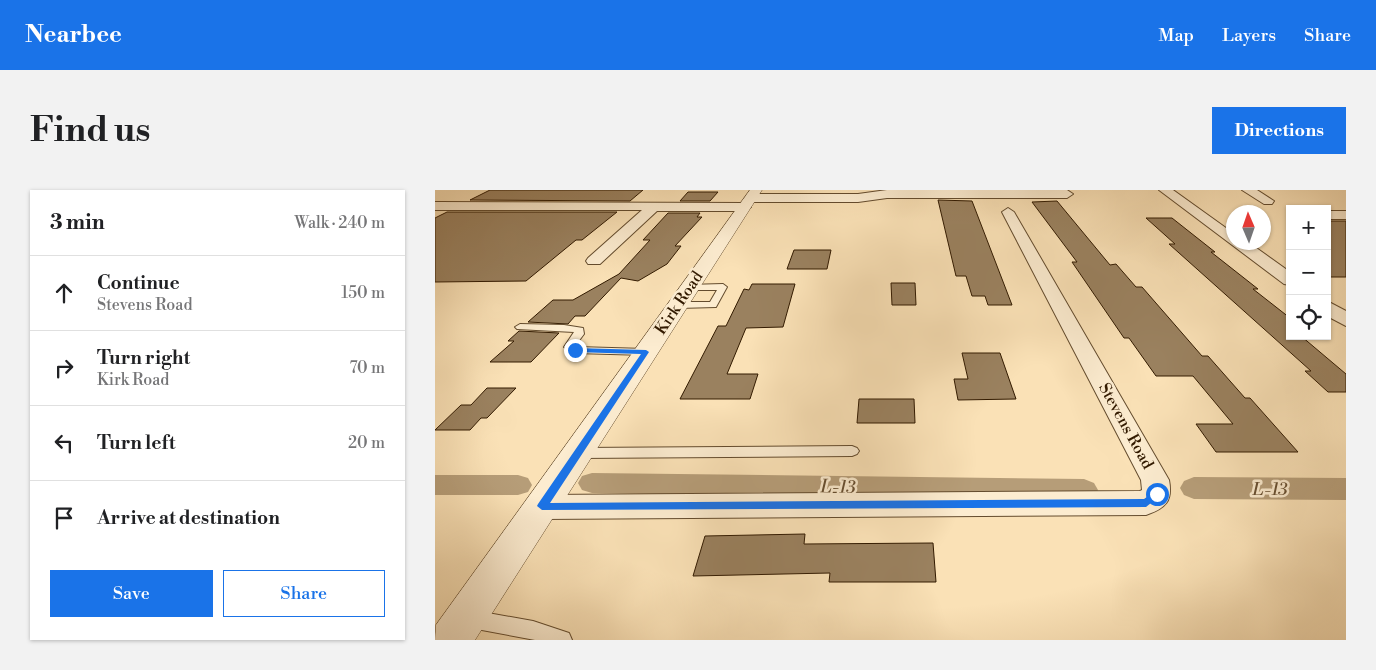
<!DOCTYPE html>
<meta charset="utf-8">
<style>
body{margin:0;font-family:"Libre Bodoni",serif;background:#f2f2f2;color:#202124}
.controls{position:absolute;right:15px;top:15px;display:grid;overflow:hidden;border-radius:0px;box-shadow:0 1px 4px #0004}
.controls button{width:45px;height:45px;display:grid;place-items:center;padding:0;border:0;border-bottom:1px solid #e0e0e0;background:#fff;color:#202124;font:25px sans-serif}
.compass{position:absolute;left:791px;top:15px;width:45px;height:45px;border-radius:50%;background:#fff;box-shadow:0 1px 4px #0004;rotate:358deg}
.stop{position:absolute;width:15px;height:15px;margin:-11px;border:4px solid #1a73e8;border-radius:50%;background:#fff}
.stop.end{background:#1a73e8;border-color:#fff;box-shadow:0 1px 5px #0008}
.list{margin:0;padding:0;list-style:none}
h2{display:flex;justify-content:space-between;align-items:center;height:65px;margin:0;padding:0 20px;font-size:21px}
h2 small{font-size:16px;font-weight:400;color:#757577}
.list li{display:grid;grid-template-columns:32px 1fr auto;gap:15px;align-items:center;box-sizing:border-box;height:75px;padding:0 20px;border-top:1px solid #e0e0e0}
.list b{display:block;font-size:19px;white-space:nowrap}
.list p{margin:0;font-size:16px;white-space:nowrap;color:#757577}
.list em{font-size:16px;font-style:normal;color:#757577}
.actions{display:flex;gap:10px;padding:15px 20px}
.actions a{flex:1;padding:11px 0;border:1px solid #1a73e8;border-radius:0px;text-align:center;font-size:18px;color:#1a73e8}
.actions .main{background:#1a73e8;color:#fff}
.icon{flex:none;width:28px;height:28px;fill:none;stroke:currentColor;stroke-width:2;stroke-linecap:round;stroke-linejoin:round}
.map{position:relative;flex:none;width:911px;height:450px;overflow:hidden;border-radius:0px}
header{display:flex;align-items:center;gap:30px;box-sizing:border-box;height:70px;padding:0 25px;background:#1a73e8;color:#fff}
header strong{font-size:24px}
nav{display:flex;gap:28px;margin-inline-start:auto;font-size:18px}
.intro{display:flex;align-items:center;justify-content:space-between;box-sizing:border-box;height:120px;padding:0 30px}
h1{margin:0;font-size:35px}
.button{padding:12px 22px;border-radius:0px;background:#1a73e8;color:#fff;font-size:18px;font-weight:700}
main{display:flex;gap:30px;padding:0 30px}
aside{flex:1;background:#fff;border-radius:0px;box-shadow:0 1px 4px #0004}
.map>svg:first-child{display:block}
</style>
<header>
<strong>Nearbee</strong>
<nav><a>Map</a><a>Layers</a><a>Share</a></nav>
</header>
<div class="intro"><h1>Find us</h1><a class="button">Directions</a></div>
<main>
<aside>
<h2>3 min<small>Walk · 240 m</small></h2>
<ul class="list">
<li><svg class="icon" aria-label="ahead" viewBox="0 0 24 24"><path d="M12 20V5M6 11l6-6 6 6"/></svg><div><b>Continue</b><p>Stevens Road</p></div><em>150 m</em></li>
<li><svg class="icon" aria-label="right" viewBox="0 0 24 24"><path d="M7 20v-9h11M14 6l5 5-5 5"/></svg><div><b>Turn right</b><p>Kirk Road</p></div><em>70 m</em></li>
<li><svg class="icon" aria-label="left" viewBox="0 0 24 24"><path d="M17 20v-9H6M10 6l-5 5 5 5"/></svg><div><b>Turn left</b></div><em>20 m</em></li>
<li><svg class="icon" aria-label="arrive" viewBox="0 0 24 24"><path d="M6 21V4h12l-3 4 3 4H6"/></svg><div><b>Arrive at destination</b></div></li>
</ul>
<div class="actions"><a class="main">Save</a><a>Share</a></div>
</aside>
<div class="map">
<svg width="911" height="450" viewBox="0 0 911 450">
<rect width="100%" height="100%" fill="#fae1b6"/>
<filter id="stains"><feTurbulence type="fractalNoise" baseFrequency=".004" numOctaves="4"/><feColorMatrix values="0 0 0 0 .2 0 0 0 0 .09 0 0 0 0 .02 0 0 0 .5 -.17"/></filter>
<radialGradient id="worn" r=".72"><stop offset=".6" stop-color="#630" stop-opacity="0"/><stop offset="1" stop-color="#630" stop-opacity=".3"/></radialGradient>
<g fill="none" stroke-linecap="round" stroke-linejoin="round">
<!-- canal -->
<g fill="#b69d78" fill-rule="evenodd">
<path d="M157,283L649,289L659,293L663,300L659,307L649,311L157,303L147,300L143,293L147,286Z"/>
<path d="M0,285H83L93,288L97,295L93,302L83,305H0Z"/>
<path d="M759,287L911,288V310L759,309L749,305L745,298L749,291Z"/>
</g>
</g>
<!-- building -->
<g fill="#9a815f" stroke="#321a00">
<path d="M55,0H208L195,11L35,10Z"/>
<path d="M253,2H283L275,11H245Z"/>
<path d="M503,10L537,11L577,115H553L550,106H537L531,86H521Z"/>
<path d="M622,11L675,75L681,74L701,97H707L767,166H773L810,208H815L863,262H781L761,234H798L758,186H721L694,148H689L637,72H642L597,12Z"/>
<path d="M12,22H182L147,50H141L91,91L0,92V28Z"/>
<path d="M233,23H265L262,27H267L240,56H246L232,74L203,91L186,88L150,126H140L133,134L93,132L118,110H138L184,84L215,50H208Z"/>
<path d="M711,28H737L780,62H776L823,99H818L855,128V146H866L911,184V202H893L870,181H876L734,54H740Z"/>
<rect x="892" y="31" width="19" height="56"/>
<path d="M359,60H396L392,79H352Z"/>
<path d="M456,93H480L481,115H457Z"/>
<path d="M317,94H360L348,137L311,138L292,184H323L315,209H245L283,136H291L309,99L314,100Z"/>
<path d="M84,141L124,143L96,172H55L79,151H73Z"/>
<path d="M527,163H565L581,209L523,210L519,189H533Z"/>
<path d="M52,198H81L52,228H46L35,240H0L26,215H36Z"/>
<path d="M424,209H479L480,233H422Z"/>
<path d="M370,344L369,354L498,353L501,392H394L395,383L258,386L270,346Z"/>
</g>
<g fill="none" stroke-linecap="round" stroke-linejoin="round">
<!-- service casing -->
<g stroke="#644c2e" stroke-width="2">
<g id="service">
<path d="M288,94L292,97L281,117L243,118L238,115L243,112H275L282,100H255L252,99V95Z"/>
<path d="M85,134L129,135L148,138L149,144L140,156L142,157L211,159L216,162L211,165L140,163L129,157L139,142L82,139L80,137Z"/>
<path d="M417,256L422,258L424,261L422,264L417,266L143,268L138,266L136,263L138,260L143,258Z"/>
<path d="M36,420L98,431L134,443L137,450H100L36,438L29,435L27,429L29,423Z"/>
</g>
</g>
<!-- minor casing -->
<g stroke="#644c2e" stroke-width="2">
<g id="minor">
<path d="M452,0H632L638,4L632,8H452L423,12H316L310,8L316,4H423Z"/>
<path d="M724,0H738L798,43V52H813L855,82V95L849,94Z"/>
<path d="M807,0H822L839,11L837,14H829Z"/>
<path d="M0,12L310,13L316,17L310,21H222L165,74H153L151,71L153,68L207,20H0Z"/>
<path d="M573,18L579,22L734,290C738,311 731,318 711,325L107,329L96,325L92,317L96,309L107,305L705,301L707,300L706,290L567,22Z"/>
<rect x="892" y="21" width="19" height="8"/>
<path d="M892,111L911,121V136L892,126Z"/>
</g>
</g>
<!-- tertiary casing -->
<g stroke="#644c2e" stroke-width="1">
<path id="tertiary" d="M315,0H327L40,450H0L1,435Z"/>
</g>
<!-- service -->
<use href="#service" fill="#fcecd0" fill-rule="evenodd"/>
<!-- minor -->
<use href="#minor" fill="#fcecd0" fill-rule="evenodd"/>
<!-- tertiary -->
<use href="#tertiary" fill="#fcecd0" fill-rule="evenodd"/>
</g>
<!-- route -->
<path fill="#1a73e8" d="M140,158L211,160L214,162L115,313L709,309L722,300L727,304L711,317L107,320L102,316L103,314L206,164L138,162Z"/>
<g text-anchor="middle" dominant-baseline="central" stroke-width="5" stroke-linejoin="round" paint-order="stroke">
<!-- street labels -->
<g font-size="16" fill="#321a00" stroke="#fcecd0">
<text transform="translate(244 113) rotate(-56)">Kirk Road</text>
<text transform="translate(691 236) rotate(61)">Stevens Road</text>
</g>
<!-- water labels -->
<g font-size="18" font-style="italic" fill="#674e30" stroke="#fcecd0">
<text transform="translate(403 297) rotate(1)">L-13</text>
<text x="835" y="299">L-13</text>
</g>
</g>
<rect width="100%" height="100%" filter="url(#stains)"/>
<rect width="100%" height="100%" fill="url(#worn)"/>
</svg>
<div class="controls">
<button>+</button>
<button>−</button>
<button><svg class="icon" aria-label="locate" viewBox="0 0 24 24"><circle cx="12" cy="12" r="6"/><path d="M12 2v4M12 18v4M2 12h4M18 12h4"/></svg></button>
</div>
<svg class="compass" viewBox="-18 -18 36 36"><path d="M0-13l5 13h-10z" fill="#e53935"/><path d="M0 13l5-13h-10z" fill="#757577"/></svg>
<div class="stop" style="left:722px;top:304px"></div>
<div class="stop end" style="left:140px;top:160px"></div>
</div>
</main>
